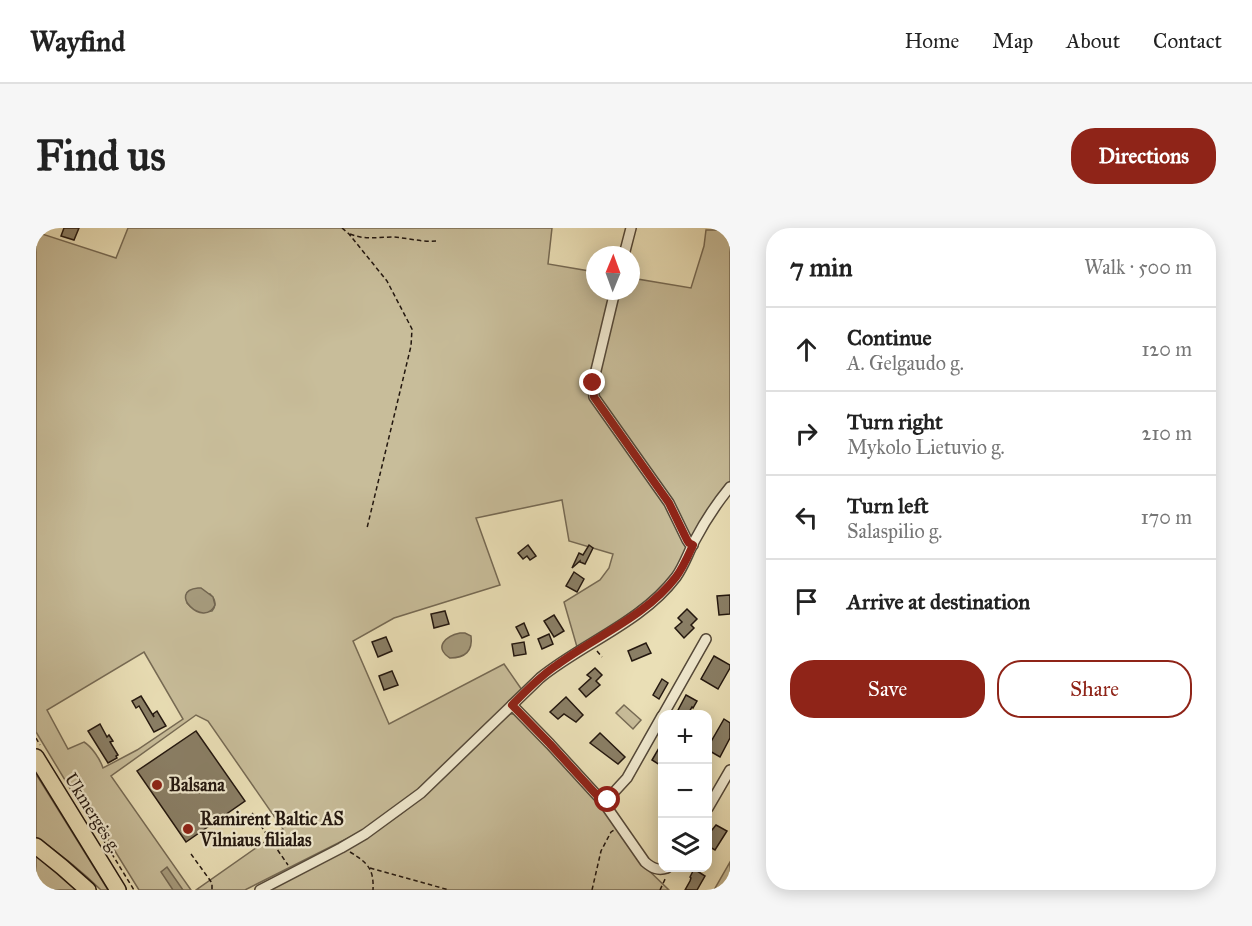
<!DOCTYPE html>
<meta charset="utf-8">
<style>
body{margin:0;font-family:"IM FELL Great Primer",serif;background:#f6f6f6;color:#222}
.controls{position:absolute;right:18px;bottom:18px;display:grid;overflow:hidden;border-radius:12px;box-shadow:0 3px 15px #0003}
.controls button{width:54px;height:54px;display:grid;place-items:center;padding:0;border:0;border-bottom:2px solid #e0e0e0;background:#fff;color:#222;font:30px sans-serif}
.compass{position:absolute;left:550px;top:18px;width:54px;height:54px;border-radius:50%;background:#fff;box-shadow:0 3px 15px #0003;rotate:1deg}
.stop{position:absolute;width:18px;height:18px;margin:-14px;border:4px solid #8f2418;border-radius:50%;background:#fff}
.stop.end{background:#8f2418;border-color:#fff;box-shadow:0 2px 6px #0008}
.list{margin:0;padding:0;list-style:none}
h2{display:flex;justify-content:space-between;align-items:center;height:78px;margin:0;padding:0 24px;font-size:26px}
h2 small{font-size:20px;font-weight:400;color:#767676}
.list li{display:grid;grid-template-columns:39px 1fr auto;gap:18px;align-items:center;box-sizing:border-box;height:84px;padding:0 24px;border-top:2px solid #e0e0e0}
.list b{display:block;font-size:22px;white-space:nowrap}
.list p{margin:0;font-size:20px;white-space:nowrap;color:#767676}
.list em{font-size:20px;font-style:normal;color:#767676}
.actions{display:flex;gap:12px;padding:18px 24px}
.actions a{flex:1;padding:14px 0;border:2px solid #8f2418;border-radius:24px;text-align:center;font-size:21px;color:#8f2418}
.actions .main{background:#8f2418;color:#fff}
.icon{flex:none;width:33px;height:33px;fill:none;stroke:currentColor;stroke-width:2;stroke-linecap:round;stroke-linejoin:round}
.map{position:relative;flex:none;width:694px;height:662px;overflow:hidden;border-radius:24px}
header{display:flex;align-items:center;gap:36px;box-sizing:border-box;height:84px;padding:0 30px;background:#fff;border-bottom:2px solid #e0e0e0}
header strong{font-size:28px}
nav{display:flex;gap:33px;margin-inline-start:auto;font-size:21px}
.intro{display:flex;align-items:center;justify-content:space-between;box-sizing:border-box;height:144px;padding:0 36px}
h1{margin:0;font-size:42px}
.button{padding:15px 27px;border-radius:24px;background:#8f2418;color:#fff;font-size:21px;font-weight:700}
main{display:flex;gap:36px;padding:0 36px}
aside{flex:1;background:#fff;border-radius:24px;box-shadow:0 3px 15px #0003}
.map>svg:first-child{display:block}
</style>
<header>
<strong>Wayfind</strong>
<nav><a>Home</a><a>Map</a><a>About</a><a>Contact</a></nav>
</header>
<div class="intro"><h1>Find us</h1><a class="button">Directions</a></div>
<main>
<div class="map">
<svg width="694" height="662" viewBox="0 0 694 662">
<rect width="100%" height="100%" fill="#eadfb6"/>
<filter id="stains"><feTurbulence type="fractalNoise" baseFrequency=".00333" numOctaves="4"/><feColorMatrix values="0 0 0 0 .2 0 0 0 0 .09 0 0 0 0 .02 0 0 0 .5 -.17"/></filter>
<radialGradient id="worn" r=".72"><stop offset=".6" stop-color="#630" stop-opacity="0"/><stop offset="1" stop-color="#630" stop-opacity=".3"/></radialGradient>
<!-- green -->
<g fill="#c8bd9a" stroke="#766a54" stroke-width="1.5" fill-rule="evenodd">
<path d="M92,0H516L512,36L559,44V63H595V50L655,60L668,18L670,2H694V253L676,277L638,346L629,357L617,368L565,406L541,419L528,374L564,352L573,340L577,326L533,313L526,272L440,290L464,357L358,390L317,413L353,496L468,436L486,462L380,564L328,602L209,662H160L247,601L172,493L160,487L75,548L155,662H103L61,594L54,576L49,569L38,565L35,562L0,504V4L80,30ZM174,366C179,371 181,377 176,383C165,384 158,383 151,375ZM108,424L147,491L101,522L67,540C64,531 56,519 48,514L32,521L11,482Z"/>
<path d="M588,477L605,492L597,501L580,485Z"/>
<path d="M474,486H478L533,540L573,588L602,632L633,662H232C277,638 324,616 365,586C404,556 437,518 474,486Z"/>
<path d="M0,546L72,662H65C45,642 23,625 0,609Z"/>
<path d="M0,628L22,644L42,662H0Z"/>
<path d="M694,634V662H678Z"/>
</g>
<!-- water -->
<g fill="#a69b7d" stroke="#726651" stroke-width="1.5">
<path d="M162,360H165L177,369L179,377C168,401 130,363 162,360Z"/>
<path d="M424,405H429L435,408C437,423 429,430 414,430C397,419 410,408 424,405Z"/>
<path d="M131,639L147,662H137L125,644Z"/>
</g>
<!-- building -->
<g fill="#8a7f66" stroke="#23170f" stroke-width="1.5">
<path d="M28,0H43L38,12L25,8Z"/>
<path d="M492,317L500,328L494,332L491,328L487,331L482,325Z"/>
<path d="M553,317L557,320L549,336L544,334V333L536,340L543,325L547,327Z"/>
<path d="M538,344L548,351L541,364L530,358Z"/>
<path d="M694,367V386L683,387L681,368Z"/>
<path d="M651,381L661,391L655,397L658,400L648,410L639,400L646,394L642,390Z"/>
<path d="M409,383L413,396L398,400L395,386Z"/>
<path d="M518,387L528,403L518,409L508,393Z"/>
<path d="M488,395L493,407L486,410L480,399Z"/>
<path d="M513,406L517,416L506,421L502,411Z"/>
<path d="M350,409L356,423L342,429L336,414Z"/>
<path d="M488,414L490,426L478,428L476,416Z"/>
<path d="M610,415L615,425L596,433L592,423Z"/>
<path d="M678,428L694,437V440L682,461L665,451Z"/>
<path d="M559,440L566,447L560,453L564,457L550,469L543,461L555,450L551,447Z"/>
<path d="M356,443L362,457L348,462L343,448Z"/>
<path d="M626,451L632,455L623,471L617,467Z"/>
<path d="M650,467L661,473L657,480L656,479L652,486H640Z"/>
<path d="M105,468L118,489L117,486L121,483L130,498L118,504L103,478L100,480L96,473Z"/>
<path d="M530,469L547,487L540,494L528,486L522,491L514,484Z"/>
<path d="M688,491L694,495V510L684,529L672,522V519Z"/>
<path d="M64,496L71,509L73,507L77,513L74,514L82,527L80,528L81,530L72,535L52,503Z"/>
<path d="M160,503L209,573L150,614L101,543Z"/>
<path d="M564,505L589,529L582,536L554,515Z"/>
<path d="M627,513V539L616,532Z"/>
<path d="M680,597L691,603L679,622L672,618V607Z"/>
<path d="M658,641L669,648L661,662H649L654,653L655,650L654,649Z"/>
</g>
<g fill="none" stroke-linecap="round" stroke-linejoin="round">
<!-- minor casing -->
<g stroke="#554939" stroke-width="12">
<g id="minor">
<path d="M588,27L595,0"/>
<path d="M579,63L557,155L558,169L633,275L651,312L653,315L657,317"/>
<path d="M476,477L514,516L568,575L609,634C616,640 622,643 631,640"/>
<path d="M627,487L670,411"/>
<path d="M568,575L591,550L626,488"/>
<path d="M672,580L694,542"/>
<path d="M224,662L305,620L329,606L385,565L504,450C547,415 605,395 640,349C648,338 652,325 659,312C669,293 680,276 694,259"/>
</g>
</g>
<!-- trunk casing -->
<g stroke="#23170f" stroke-width="18">
<g id="trunk">
<path d="M0,529L82,662"/>
<path d="M0,618L26,639L52,662"/>
</g>
</g>
<!-- path -->
<g stroke="#23170f" stroke-width="1.5" stroke-dasharray="4.5 3" stroke-linecap="butt">
<path d="M306,0L313,6L351,53L376,101L375,118L331,300"/>
<path d="M314,6C328,12 342,9 357,9C371,10 385,14 400,13"/>
<path d="M561,423L566,429"/>
<path d="M0,510L4,517"/>
<path d="M40,571L47,573L50,576L57,595L98,662"/>
<path d="M216,585L252,637"/>
<path d="M314,624C332,635 338,641 337,662"/>
<path d="M155,626L176,655V662"/>
<path d="M334,640L413,662"/>
<path d="M556,662L565,623L575,604L578,602"/>
<path d="M624,662L630,649"/>
</g>
<!-- minor -->
<use href="#minor" stroke="#f1ead0" stroke-width="9"/>
<!-- trunk -->
<use href="#trunk" stroke="#eadfb6" stroke-width="15"/>
</g>
<g fill="none" stroke-linecap="round" stroke-linejoin="round">
<!-- route -->
<path stroke="#8f2418" stroke-width="8" d="M557,155L558,169L633,275L651,312L653,315L657,317C652,328 647,340 640,349C609,389 560,408 521,437C504,448 490,463 476,477L514,516L568,575L572,572"/>
</g>
<!-- markers -->
<g fill="#8f2418" stroke="#f1ead0" stroke-width="2">
<circle cx="121" cy="557" r="6"/>
<circle cx="152" cy="601" r="6"/>
</g>
<g text-anchor="middle" dominant-baseline="central" stroke-width="4.5" stroke-linejoin="round" paint-order="stroke">
<!-- poi labels -->
<g font-size="18" font-weight="bold" fill="#23170f" stroke="#f1ead0" text-anchor="start">
<text x="133" y="557">Balsana</text>
<text x="164" y="591">Ramirent Baltic AS<tspan x="164" dy="21">Vilniaus filialas</tspan></text>
</g>
<!-- street labels -->
<g font-size="18" fill="#23170f" stroke="#f1ead0">
<text transform="translate(57 585) rotate(58)">Ukmergės g.</text>
</g>
</g>
<rect width="100%" height="100%" filter="url(#stains)"/>
<rect width="100%" height="100%" fill="url(#worn)"/>
</svg>
<div class="controls">
<button>+</button>
<button>−</button>
<button><svg class="icon" aria-label="layers" viewBox="0 0 24 24"><path d="M12 4l9 5-9 5-9-5zM3 14l9 5 9-5"/></svg></button>
</div>
<svg class="compass" viewBox="-18 -18 36 36"><path d="M0-13l5 13h-10z" fill="#e53935"/><path d="M0 13l5-13h-10z" fill="#767676"/></svg>
<div class="stop" style="left:572px;top:572px"></div>
<div class="stop end" style="left:557px;top:155px"></div>
</div>
<aside>
<h2>7 min<small>Walk · 500 m</small></h2>
<ul class="list">
<li><svg class="icon" aria-label="ahead" viewBox="0 0 24 24"><path d="M12 20V5M6 11l6-6 6 6"/></svg><div><b>Continue</b><p>A. Gelgaudo g.</p></div><em>120 m</em></li>
<li><svg class="icon" aria-label="right" viewBox="0 0 24 24"><path d="M7 20v-9h11M14 6l5 5-5 5"/></svg><div><b>Turn right</b><p>Mykolo Lietuvio g.</p></div><em>210 m</em></li>
<li><svg class="icon" aria-label="left" viewBox="0 0 24 24"><path d="M17 20v-9H6M10 6l-5 5 5 5"/></svg><div><b>Turn left</b><p>Salaspilio g.</p></div><em>170 m</em></li>
<li><svg class="icon" aria-label="arrive" viewBox="0 0 24 24"><path d="M6 21V4h12l-3 4 3 4H6"/></svg><div><b>Arrive at destination</b></div></li>
</ul>
<div class="actions"><a class="main">Save</a><a>Share</a></div>
</aside>
</main>
